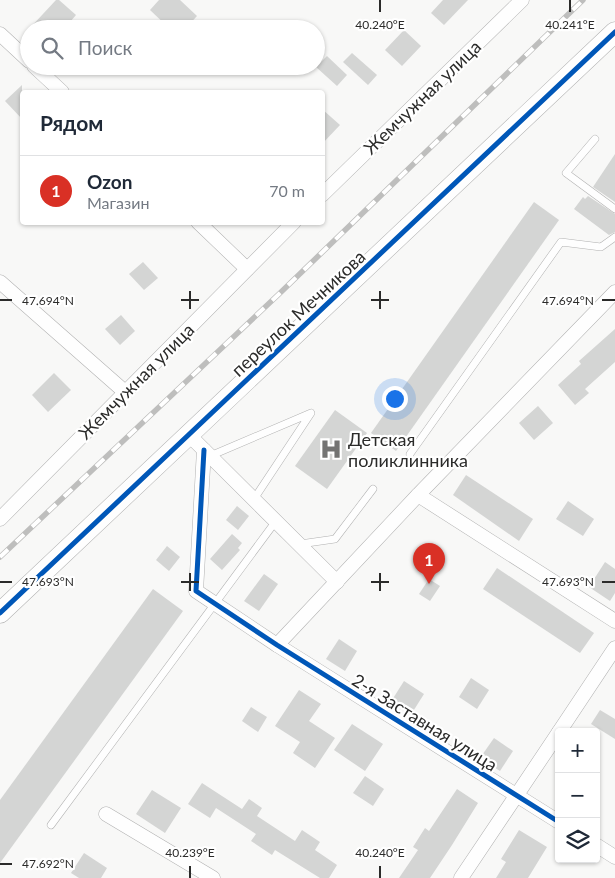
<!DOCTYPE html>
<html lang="ru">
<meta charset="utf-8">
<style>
body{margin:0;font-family:Lato,sans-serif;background:#f2f2f3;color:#1f2937}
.controls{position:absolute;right:15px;bottom:15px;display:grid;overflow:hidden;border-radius:5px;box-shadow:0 1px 4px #0004}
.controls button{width:45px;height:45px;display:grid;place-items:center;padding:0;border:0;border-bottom:1px solid #e0e1e3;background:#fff;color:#1f2937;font:25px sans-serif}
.you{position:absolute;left:394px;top:398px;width:18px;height:18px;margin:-12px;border:4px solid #fff;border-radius:50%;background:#1a73e8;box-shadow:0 0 0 8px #1a73e833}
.badge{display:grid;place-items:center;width:32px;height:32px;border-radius:50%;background:#d93025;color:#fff;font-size:16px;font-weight:700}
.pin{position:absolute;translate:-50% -41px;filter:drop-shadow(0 1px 2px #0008)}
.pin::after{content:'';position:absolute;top:26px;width:18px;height:15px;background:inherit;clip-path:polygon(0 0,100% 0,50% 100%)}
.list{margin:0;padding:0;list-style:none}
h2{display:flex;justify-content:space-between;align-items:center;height:65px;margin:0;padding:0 20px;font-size:21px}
h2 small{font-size:16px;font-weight:400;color:#747a83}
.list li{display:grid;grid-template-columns:32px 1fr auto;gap:15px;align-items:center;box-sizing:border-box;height:70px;padding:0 20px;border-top:1px solid #e0e1e3}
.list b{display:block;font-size:19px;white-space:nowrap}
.list p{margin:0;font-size:16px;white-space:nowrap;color:#747a83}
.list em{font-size:16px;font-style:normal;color:#747a83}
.icon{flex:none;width:28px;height:28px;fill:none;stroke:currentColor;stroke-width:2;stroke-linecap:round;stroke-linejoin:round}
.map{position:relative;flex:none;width:615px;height:878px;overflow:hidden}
.search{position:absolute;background:#fff;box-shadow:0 1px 4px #0004;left:20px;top:20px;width:305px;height:55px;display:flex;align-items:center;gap:12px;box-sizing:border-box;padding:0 18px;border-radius:28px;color:#747a83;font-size:19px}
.panel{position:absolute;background:#fff;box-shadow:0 1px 4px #0004;left:20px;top:90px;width:305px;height:135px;border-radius:5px}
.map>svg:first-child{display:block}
</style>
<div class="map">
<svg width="615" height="878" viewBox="0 0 615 878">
<rect width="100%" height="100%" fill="#f8f8f7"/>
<!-- building -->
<g fill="#d4d5d4">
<path d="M56,0H59L76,15L64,29H29Z"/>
<path d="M159,0H180L197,16L185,29H170L150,10Z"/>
<path d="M443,0H468L444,25L431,13Z"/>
<path d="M404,30L421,46L402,66L385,50Z"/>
<path d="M352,53L377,75L368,85L343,62Z"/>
<path d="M327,56L347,75L337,86L316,67Z"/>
<path d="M22,85V119L5,101Z"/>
<path d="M322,109L340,125L322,144Z"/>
<path d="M615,154V202L593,187Z"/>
<path d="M588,196L615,214V232L609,235L574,209L583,197L585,199Z"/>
<path d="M534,202L559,220L396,451L371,433Z"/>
<path d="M143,262L158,278L144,290L129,274Z"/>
<path d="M121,315L135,331L120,345L105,329Z"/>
<path d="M615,329V362L585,389L589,393L575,405L558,385L581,364L579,361Z"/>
<path d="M54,373L71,390L48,412L32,395Z"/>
<path d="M538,406L553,423L534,440L519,423Z"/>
<path d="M335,410L367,433L327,489L295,466Z"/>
<path d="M466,475L533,519L519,541L453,495Z"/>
<path d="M568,501L594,519L583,536L556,519Z"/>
<path d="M237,506L249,516L238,530L226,520Z"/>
<path d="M232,534L242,543L238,548L240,550L222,570L210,559Z"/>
<path d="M167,546L180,557L169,571L156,560Z"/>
<path d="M605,562L615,569V593L610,601L589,587Z"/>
<path d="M497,568L594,633L580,653L483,589Z"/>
<path d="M264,574L278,584L259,611L244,601Z"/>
<path d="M429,579L440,586L430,601L419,594Z"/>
<path d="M153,589L183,611L0,863V800Z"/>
<path d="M339,639L357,651L345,671L326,659Z"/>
<path d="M471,678L489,690L477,709L459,697Z"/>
<path d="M404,681L424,694L412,713L392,700Z"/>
<path d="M299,690L321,704L309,721L335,738L315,768L293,753L300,742L275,726Z"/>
<path d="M251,707L267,717L258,732L242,721Z"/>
<path d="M600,710L615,719V739L591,724Z"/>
<path d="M352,724L383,744L365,771L334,750Z"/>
<path d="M494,738L513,751L500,771L480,758Z"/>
<path d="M365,776L384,789L373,806L353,793Z"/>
<path d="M202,783L242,809L249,799L262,808L257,816L295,841L302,830L320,842L315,850L337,865L329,878H320L275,850L272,855L251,841L256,834L216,808L210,818L188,804Z"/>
<path d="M457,789L478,803L452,845L430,878H399L418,850L413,847L425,828L429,831Z"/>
<path d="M152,790L181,808L165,833L136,814Z"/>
<path d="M519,830L547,847L528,878H496L506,862L501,859Z"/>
<path d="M84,853L107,868L101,878H79L71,873Z"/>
</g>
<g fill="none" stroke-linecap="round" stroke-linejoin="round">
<!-- lane casing -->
<g stroke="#b1b1b1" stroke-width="8">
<g id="lane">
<path d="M595,139L566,173L615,209"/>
<path d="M410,454L561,242L601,247L615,237"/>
<path d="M210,456L311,413L254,499"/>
<path d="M300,544L335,539L373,489"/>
<path d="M51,825L276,521"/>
</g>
</g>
<!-- street casing -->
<g stroke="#b1b1b1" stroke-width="15">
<g id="street">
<path d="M0,34L29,61"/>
<path d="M34,66L62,92"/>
<path d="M322,195L522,0"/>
<path d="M198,222L247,269"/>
<path d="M0,282L125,392"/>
<path d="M189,435L337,582"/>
<path d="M204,450L196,591L277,645L559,822"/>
<path d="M418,495L615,621"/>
<path d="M0,519L294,222"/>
<path d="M277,645L418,495L615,292"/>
<path d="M559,732L615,648"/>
<path d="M106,814L213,878"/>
<path d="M596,845L615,857"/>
<path d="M461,878L559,732"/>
</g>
</g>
<!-- secondary casing -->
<g stroke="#b1b1b1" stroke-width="21">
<path id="secondary" d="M0,613L615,32"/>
</g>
<!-- lane -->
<use href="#lane" stroke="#fefefe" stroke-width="7"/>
<!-- street -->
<use href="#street" stroke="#fefefe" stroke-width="14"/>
<!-- secondary -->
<use href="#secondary" stroke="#fefefe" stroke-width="20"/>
<!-- rail casing -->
<g stroke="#bebebd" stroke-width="5.5">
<path id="rail" d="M0,557L279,294L583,0"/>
</g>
<!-- rail -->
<use href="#rail" stroke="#fff" stroke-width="4" stroke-dasharray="11" stroke-linecap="butt"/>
<!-- cycleway casing -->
<g stroke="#fff" stroke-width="8">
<g id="cycleway">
<path d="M204,450L196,591L277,645L559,822"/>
<path d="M0,613L615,32"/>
</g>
</g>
<!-- cycleway -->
<use href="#cycleway" stroke="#0057b8" stroke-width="5"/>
</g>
<!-- ticks -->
<path fill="none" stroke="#2b2b2a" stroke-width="2" d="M380,0V12M570,0V12M190,291V309M380,291V309M0,300H12M181,300H199M371,300H389M602,300H615M190,573V591M380,573V591M0,582H12M181,582H199M371,582H389M602,582H615M0,864H12M190,866V878M380,866V878"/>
<!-- icons -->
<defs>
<g id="hospital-bare" transform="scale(1.725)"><path d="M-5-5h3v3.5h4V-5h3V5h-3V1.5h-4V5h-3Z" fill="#737372" stroke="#fff" stroke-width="2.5" paint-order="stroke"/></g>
</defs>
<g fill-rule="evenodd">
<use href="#hospital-bare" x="331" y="449"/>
</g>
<g text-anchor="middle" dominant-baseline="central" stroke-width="4.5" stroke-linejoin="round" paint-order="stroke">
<!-- street labels -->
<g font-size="18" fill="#2b2b2a" stroke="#fff">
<text transform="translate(422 97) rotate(-44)">Жемчужная улица</text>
<text transform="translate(298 313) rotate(-43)">переулок Мечникова</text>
<text transform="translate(136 381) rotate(-45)">Жемчужная улица</text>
<text transform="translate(425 722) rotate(32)">2-я Заставная улица</text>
</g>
<!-- poi labels -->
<g font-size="18" fill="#2b2b2a" stroke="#fff" text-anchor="start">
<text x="348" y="439">Детская<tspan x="348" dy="21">поликлинника</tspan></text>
</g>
</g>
<g font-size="12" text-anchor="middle" fill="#2b2b2a" stroke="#fff" stroke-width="4.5" stroke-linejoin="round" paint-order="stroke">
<text x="380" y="29">40.240°E</text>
<text x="570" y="29">40.241°E</text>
<text x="48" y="305">47.694°N</text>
<text x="568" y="305">47.694°N</text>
<text x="48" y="586">47.693°N</text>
<text x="568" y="586">47.693°N</text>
<text x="190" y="857">40.239°E</text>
<text x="380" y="857">40.240°E</text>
<text x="48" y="868">47.692°N</text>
</g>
</svg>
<div class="controls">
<button>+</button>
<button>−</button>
<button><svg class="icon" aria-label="layers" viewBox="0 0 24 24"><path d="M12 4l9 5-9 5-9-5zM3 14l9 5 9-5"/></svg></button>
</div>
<div class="you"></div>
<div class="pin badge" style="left:429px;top:584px">1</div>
<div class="search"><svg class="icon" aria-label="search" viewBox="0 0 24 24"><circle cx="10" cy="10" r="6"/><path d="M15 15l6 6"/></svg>Поиск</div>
<section class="panel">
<h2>Рядом<small></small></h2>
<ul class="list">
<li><span class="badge">1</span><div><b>Ozon</b><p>Магазин</p></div><em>70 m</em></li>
</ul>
</section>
</div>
